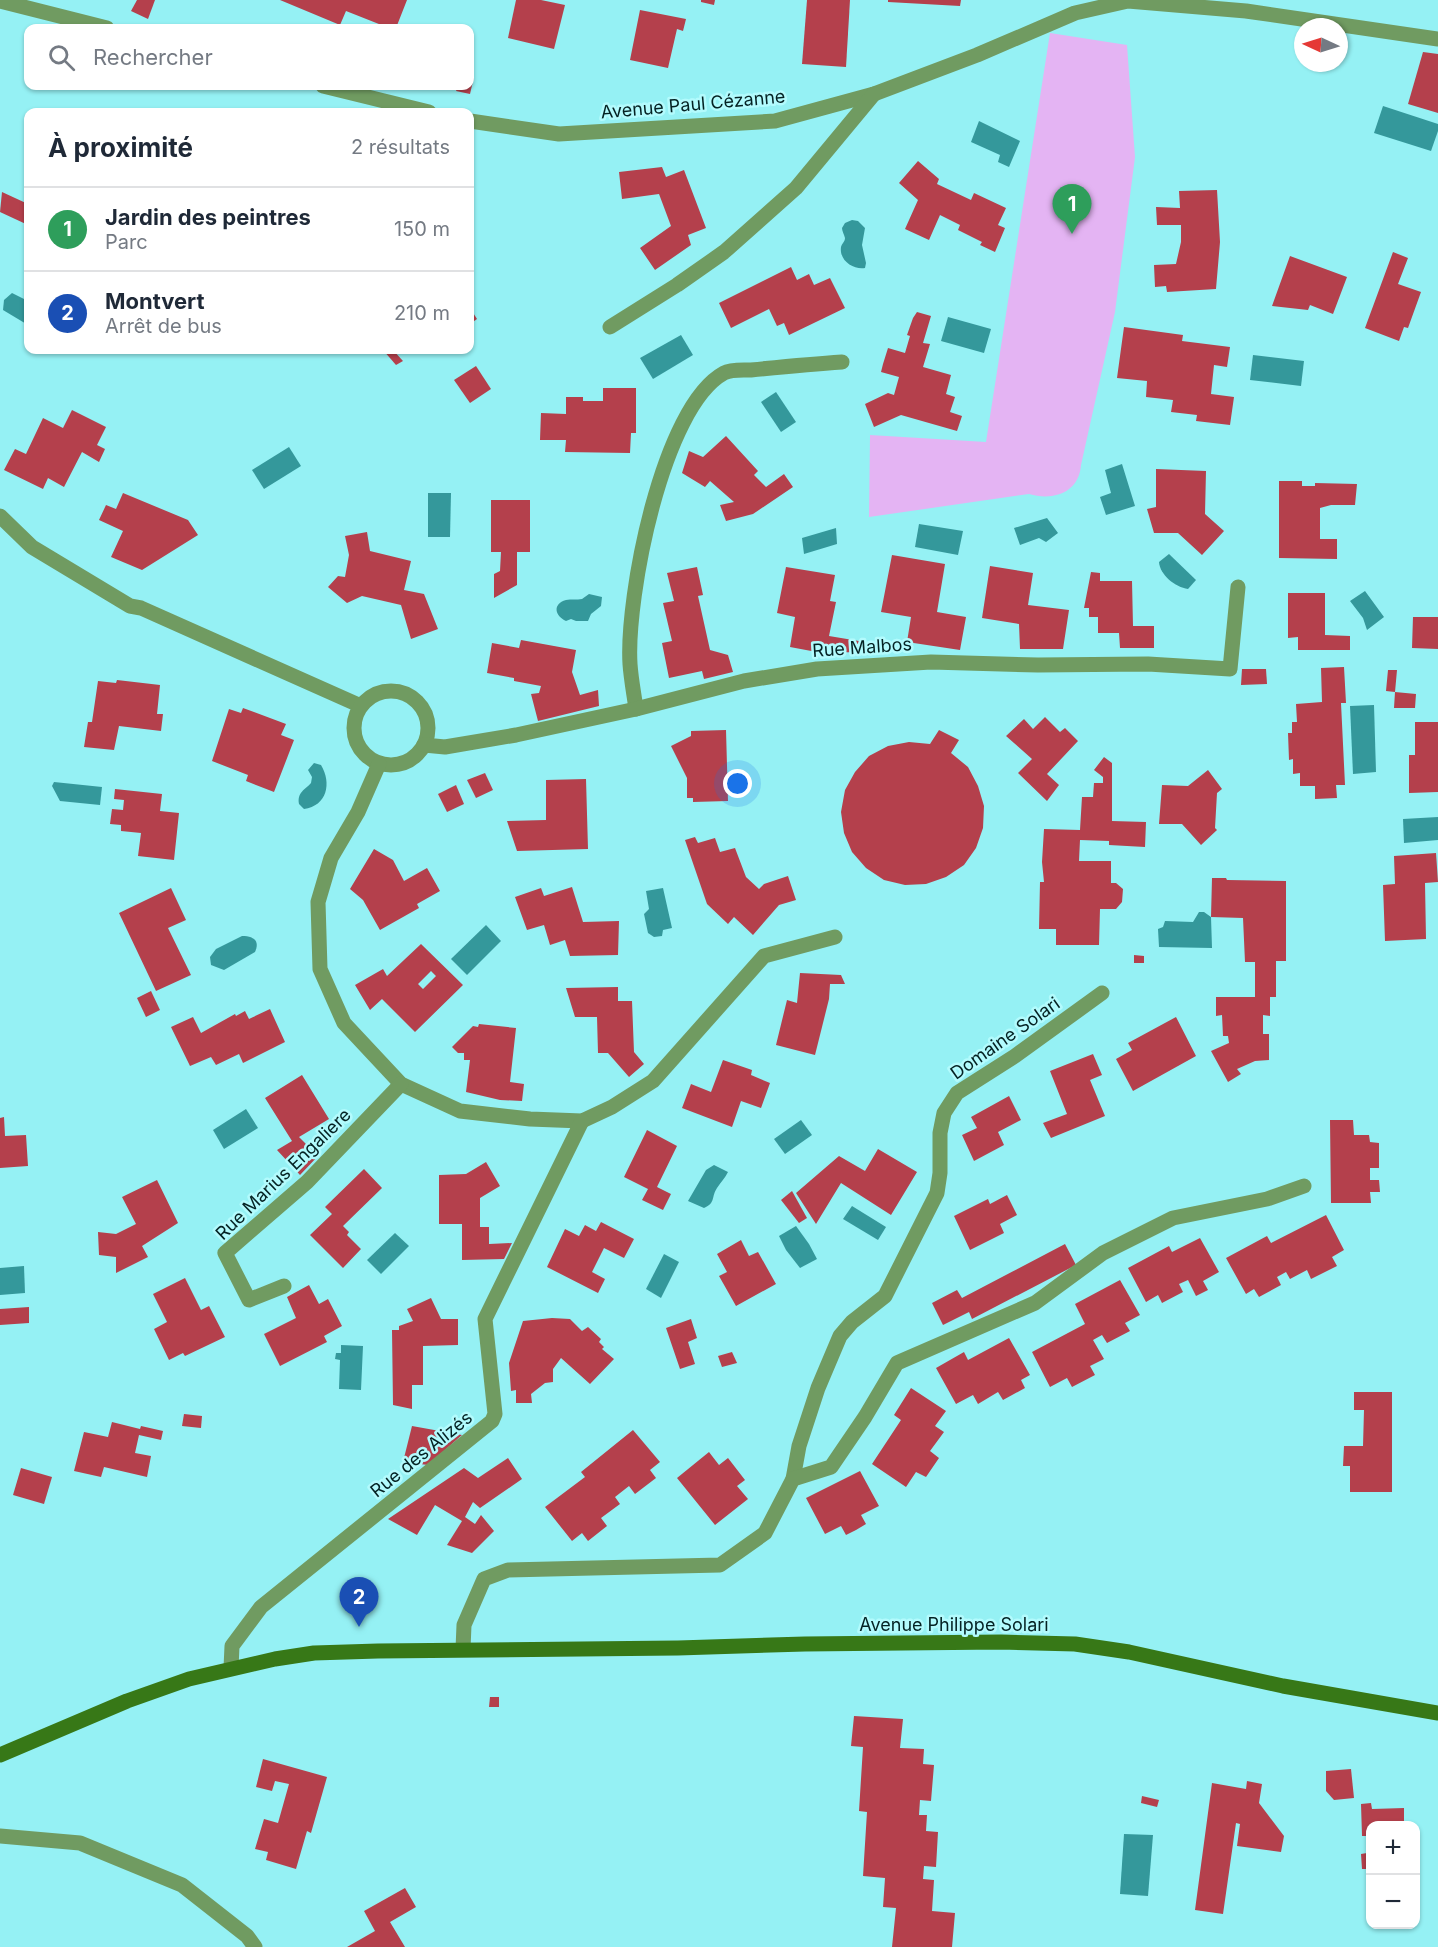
<!DOCTYPE html>
<html lang="fr">
<meta charset="utf-8">
<style>
body{margin:0;font-family:Inter,sans-serif;background:#f2f2f3;color:#1f2937}
.controls{position:absolute;right:18px;bottom:18px;display:grid;overflow:hidden;border-radius:12px;box-shadow:0 2px 4px #0004}
.controls button{width:54px;height:54px;display:grid;place-items:center;padding:0;border:0;border-bottom:2px solid #e0e1e3;background:#fff;color:#1f2937;font:30px sans-serif}
.compass{position:absolute;left:1294px;top:18px;width:54px;height:54px;border-radius:50%;background:#fff;box-shadow:0 2px 4px #0004;rotate:274deg}
.you{position:absolute;left:738px;top:784px;width:21px;height:21px;margin:-15px;border:4px solid #fff;border-radius:50%;background:#1a73e8;box-shadow:0 0 0 9px #1a73e833}
.badge{display:grid;place-items:center;width:39px;height:39px;border-radius:50%;background:#ea580c;color:#fff;font-size:20px;font-weight:700}
.pin{position:absolute;translate:-50% -50px;filter:drop-shadow(0 2px 3px #0008)}
.pin::after{content:'';position:absolute;top:32px;width:21px;height:18px;background:inherit;clip-path:polygon(0 0,100% 0,50% 100%)}
.list{margin:0;padding:0;list-style:none}
h2{display:flex;justify-content:space-between;align-items:center;height:78px;margin:0;padding:0 24px;font-size:26px}
h2 small{font-size:20px;font-weight:400;color:#747a83}
.list li{display:grid;grid-template-columns:39px 1fr auto;gap:18px;align-items:center;box-sizing:border-box;height:84px;padding:0 24px;border-top:2px solid #e0e1e3}
.list b{display:block;font-size:22px;white-space:nowrap}
.list p{margin:0;font-size:20px;white-space:nowrap;color:#747a83}
.list em{font-size:20px;font-style:normal;color:#747a83}
.icon{flex:none;width:33px;height:33px;fill:none;stroke:currentColor;stroke-width:2;stroke-linecap:round;stroke-linejoin:round}
.map{position:relative;flex:none;width:1438px;height:1947px;overflow:hidden}
.search{position:absolute;background:#fff;box-shadow:0 2px 4px #0004;left:24px;top:24px;width:450px;height:66px;display:flex;align-items:center;gap:15px;box-sizing:border-box;padding:0 21px;border-radius:12px;color:#747a83;font-size:22px}
.panel{position:absolute;background:#fff;box-shadow:0 2px 4px #0004;left:24px;top:108px;width:450px;height:246px;border-radius:12px}
.map>svg:first-child{display:block}
</style>
<div class="map">
<svg width="1438" height="1947" viewBox="0 0 1438 1947">
<rect width="100%" height="100%" fill="#95f1f4"/>
<!-- green -->
<path fill="#e4b4f3" d="M1050,33L1127,45L1135,157L1115,312L1081,465C1079,493 1053,501 1029,494L869,517L870,435L986,442Z"/>
<!-- water -->
<g fill="#34989b">
<path d="M1383,106L1438,124V131L1431,151L1374,133Z"/>
<path d="M979,121L1020,141L1009,167L998,162L1000,155L971,142Z"/>
<path d="M852,220L858,221L865,228L862,245L866,263L865,268C854,270 839,261 841,247C842,243 845,242 845,238C844,234 842,231 842,228L845,223Z"/>
<path d="M12,293L28,301V325L3,310L4,300Z"/>
<path d="M948,317L991,329L984,353L941,341Z"/>
<path d="M681,335L693,355L653,379L640,358Z"/>
<path d="M1253,355L1304,361L1301,386L1250,380Z"/>
<path d="M776,392L796,422L781,432L761,402Z"/>
<path d="M289,447L301,466L264,489L252,470Z"/>
<path d="M1122,464L1135,506L1106,515L1100,497L1111,493L1105,470Z"/>
<path d="M428,493H451L450,537H428Z"/>
<path d="M1047,518L1058,533L1046,542L1039,538L1020,545L1014,528Z"/>
<path d="M919,524L963,531L958,555L915,547Z"/>
<path d="M836,528L837,544L804,554L802,538Z"/>
<path d="M1169,554L1196,580L1188,589C1175,587 1160,575 1159,562Z"/>
<path d="M1365,591L1384,617L1367,630L1363,618L1350,601Z"/>
<path d="M589,594L602,597L601,606L591,614L588,621H576L571,619L566,621C555,616 552,604 566,600C571,599 577,600 582,599Z"/>
<path d="M1374,705L1376,772L1353,774L1350,706Z"/>
<path d="M314,763L321,765C332,783 327,806 304,809L299,804C297,792 305,790 311,783L312,777L308,770Z"/>
<path d="M54,782L102,787L100,805L60,801L52,786Z"/>
<path d="M1438,817V840L1404,843L1403,819Z"/>
<path d="M663,888L672,928L663,930L662,936L654,937L648,933L644,914L649,909L646,891Z"/>
<path d="M1199,912H1204L1211,917L1212,948L1159,947L1158,929L1163,927L1165,921L1193,922Z"/>
<path d="M486,925L501,941L467,975L451,959Z"/>
<path d="M242,936C254,936 260,941 255,952L224,970L211,965L210,957L216,949Z"/>
<path d="M246,1109L258,1128L224,1149L213,1130Z"/>
<path d="M801,1120L812,1135L785,1154L774,1139Z"/>
<path d="M714,1165L728,1172C725,1178 721,1182 717,1188C711,1197 716,1203 704,1208L688,1201L706,1170Z"/>
<path d="M852,1206L886,1227L878,1240L843,1219Z"/>
<path d="M796,1226L809,1244L817,1259L800,1268L786,1250L779,1236Z"/>
<path d="M395,1233L409,1246L381,1274L367,1260Z"/>
<path d="M664,1254L679,1262L661,1298L646,1289Z"/>
<path d="M24,1266L25,1293L0,1295V1268Z"/>
<path d="M341,1345L363,1346L361,1390L339,1389L340,1360L335,1359L336,1353H341Z"/>
<path d="M1124,1834L1153,1835L1148,1896L1120,1894Z"/>
</g>
<!-- building -->
<g fill="#b4404c" fill-rule="evenodd">
<path d="M137,0H155L148,19L131,11Z"/>
<path d="M280,0H407L396,28H389L346,11L340,25Z"/>
<path d="M516,0H541L565,5L554,49L508,38Z"/>
<path d="M701,0H715L714,5L701,2Z"/>
<path d="M807,0H850L846,67L802,64Z"/>
<path d="M888,0H961L960,6L888,2Z"/>
<path d="M640,10L686,19L683,31L677,29L668,68L630,60Z"/>
<path d="M1423,52L1438,54V113L1408,104Z"/>
<path d="M470,75L474,77L470,94L456,91L458,86H470Z"/>
<path d="M918,161L939,179L937,184L971,200L974,193L1006,208L998,225L1005,228L995,252L980,245L982,242L958,230L960,225L940,215L929,240L905,229L918,200L899,183Z"/>
<path d="M662,167L666,177L684,170L706,228L688,235L691,245L655,270L640,248L671,226L659,194L622,199L619,172Z"/>
<path d="M1217,190L1220,242L1216,289L1167,292L1166,286L1155,287L1154,265L1176,264L1181,242V225H1157L1156,207L1180,208L1179,191Z"/>
<path d="M2,192L28,204V225L0,212Z"/>
<path d="M1393,252L1408,258L1398,284L1421,292L1408,328L1404,327L1399,341L1365,328Z"/>
<path d="M1290,256L1347,277L1333,314L1310,305L1308,310L1272,306Z"/>
<path d="M791,267L797,280L809,274L814,285L830,278L845,308L789,335L784,323L777,326L769,309L731,328L719,303Z"/>
<path d="M470,308L477,319L470,324Z"/>
<path d="M917,312L931,316L923,343L930,344L923,367L951,375L946,394L955,397L950,412L962,416L957,431L901,415L874,427L865,404L888,393L894,395L899,377L881,372L883,364L888,348L905,353L910,336L907,335L913,318Z"/>
<path d="M1124,327L1183,335L1182,341L1230,347L1227,367L1214,365L1211,394L1234,397L1230,425L1196,421L1197,415L1171,412L1173,400L1146,397L1147,381L1117,378Z"/>
<path d="M383,350H393L403,361L396,365Z"/>
<path d="M476,366L491,389L470,403L454,380Z"/>
<path d="M603,388H636V433H631L630,453L565,452L566,440H540L541,413L566,414V397H583V401H603Z"/>
<path d="M72,410L106,427L97,445L105,449L99,462L82,452L64,487L48,478L43,489L4,470L15,449L26,454L43,418L63,428Z"/>
<path d="M726,436L758,471L754,475L766,487L784,474L793,487L753,514L726,521L720,505L734,502L710,481L705,487L682,473L689,451L703,457Z"/>
<path d="M1156,469L1206,471L1205,514L1224,531L1202,555L1178,533H1154L1147,509L1156,507Z"/>
<path d="M1279,481H1302V486H1315V483L1357,484L1355,505H1331L1320,508V539H1337V559L1279,558Z"/>
<path d="M123,493L188,520L198,535L142,570L111,557L123,531L99,520L106,505L116,509Z"/>
<path d="M491,500H530V552H517V585L494,598V574L500,571L501,552H491Z"/>
<path d="M367,532L370,551L411,561L404,590L424,594L438,629L411,639L401,605L362,596L347,603L328,587L338,576L345,577L349,555L345,536Z"/>
<path d="M892,555L945,564L937,612L966,617L960,650L907,642L911,617L881,612Z"/>
<path d="M990,566L1033,573L1028,605L1069,610L1063,649H1020L1019,624L982,618Z"/>
<path d="M697,567L703,595L698,596L710,650L728,655L733,672L704,679L702,671L669,678L662,643L672,641L663,603L674,601L667,573Z"/>
<path d="M786,567L835,575L830,601L836,602L829,636L859,641L858,652L822,653L790,647L795,617L777,613Z"/>
<path d="M1091,572L1100,573V581H1132L1133,626H1154V648H1120L1119,633H1098V617H1089V608H1084Z"/>
<path d="M1288,593H1325V635L1350,636V650H1298V637L1288,638Z"/>
<path d="M1413,617H1438V649L1412,648Z"/>
<path d="M521,640L576,650L572,672L580,695L598,690L599,706L538,721L531,694L539,693L541,686L514,681V678L487,673L492,643L519,648Z"/>
<path d="M1344,667L1346,703H1341L1345,785H1336L1337,798L1315,799V786H1300V773L1293,774V759L1289,760L1288,733H1292V722H1297L1296,704L1322,702L1321,668Z"/>
<path d="M1242,669H1266L1267,684L1241,685Z"/>
<path d="M1388,670H1397L1395,692L1416,694L1415,708H1394L1395,692L1386,691Z"/>
<path d="M117,680L160,685L157,714H163L161,731L119,726L114,750L84,747L88,722H92L98,681L116,683Z"/>
<path d="M243,708L286,724L281,735L294,740L274,792L246,781L248,775L212,761L229,709L241,713Z"/>
<path d="M1045,717L1060,732L1065,728L1078,741L1047,774L1059,785L1047,801L1018,773L1032,759L1006,736L1024,719L1033,729Z"/>
<path d="M1415,722H1438V792L1409,793V755H1415Z"/>
<path d="M726,730L728,801L693,802V798H687V778L671,746L691,736V731Z"/>
<path d="M939,730L959,740L951,753L968,767L978,786L984,806L983,828L976,848L964,865L946,877L926,884L905,885L884,880L866,868L852,852L844,833L841,812L845,790L855,772L869,756L888,746L909,742L930,744Z"/>
<path d="M1104,757L1112,763V821L1146,822L1145,847L1109,845V841L1080,840L1079,861H1111V883H1116L1123,889L1122,902L1116,909H1100L1099,945H1056V929H1039L1040,882H1044L1042,862L1044,829L1080,830L1082,797H1093L1094,783H1103V777L1094,770Z"/>
<path d="M1208,770L1222,789L1217,793L1215,828L1217,830L1201,845L1182,824H1159L1162,785L1188,786Z"/>
<path d="M485,773L493,790L476,798L467,780Z"/>
<path d="M586,779L588,849L517,851L507,821L546,820V780Z"/>
<path d="M456,785L464,804L447,812L438,794Z"/>
<path d="M115,789L162,794L160,811L179,813L174,860L138,856L141,833L121,831V825L110,824L112,809L123,810L124,800L114,799Z"/>
<path d="M695,837L698,843L715,838L720,852L735,848L746,877L759,889L764,884L788,876L796,900L779,905L753,935L734,917L728,924L707,904L685,840Z"/>
<path d="M374,849L393,860L404,881L427,868L440,891L417,904L419,908L380,930L363,900L350,889Z"/>
<path d="M1436,853L1438,882L1425,883L1426,939L1385,941L1383,885L1395,884L1394,856Z"/>
<path d="M1212,878H1226L1227,880L1286,881V961H1276V997H1270V1016L1263,1015V1034H1269V1060L1255,1061L1237,1069L1241,1074L1228,1082L1211,1051L1229,1043L1228,1036H1223L1222,1015L1216,1016V997H1255V962H1245L1243,918L1211,917Z"/>
<path d="M572,887L583,922L619,921L618,955L570,956L565,940L550,945L544,925L527,930L515,897L541,888L544,896Z"/>
<path d="M171,888L186,920L168,928L191,975L156,991L119,913Z"/>
<path d="M421,944L463,985L415,1032L382,999L370,1010L355,985L383,969L387,976ZM431,971L436,976L423,989L418,984Z"/>
<path d="M1134,955L1144,956V963H1134Z"/>
<path d="M800,973L841,975L845,984H830L829,999L815,1055L776,1045L787,1000L797,1003Z"/>
<path d="M618,987V1001H632L634,1052L644,1064L629,1077L608,1053H598L597,1017H575L566,988Z"/>
<path d="M151,991L160,1010L146,1017L137,998Z"/>
<path d="M270,1009L285,1042L243,1063L239,1054L216,1065L211,1057L190,1066L171,1027L193,1017L201,1033L235,1014L236,1016L245,1011L249,1019Z"/>
<path d="M1176,1017L1196,1056L1133,1091L1116,1059L1132,1050L1128,1043Z"/>
<path d="M479,1024L516,1028L510,1082L524,1084L522,1101L500,1100L466,1092L470,1060H464V1053H458L452,1047L473,1026L478,1027Z"/>
<path d="M1093,1054L1102,1075L1090,1080L1105,1116L1051,1138L1043,1123L1067,1114L1050,1071Z"/>
<path d="M723,1060L752,1070L751,1075L770,1083L761,1108L741,1101L732,1127L682,1108L691,1084L711,1092Z"/>
<path d="M302,1075L329,1119L299,1137L318,1156L300,1175L277,1150L292,1141L265,1098Z"/>
<path d="M1009,1096L1021,1120L998,1132L1004,1145L974,1161L962,1135L977,1128L971,1117Z"/>
<path d="M4,1117L5,1136L26,1135L28,1166L0,1168V1118Z"/>
<path d="M1330,1120H1353L1354,1135H1369L1370,1142L1379,1143V1168H1370V1180H1379L1380,1192H1370L1371,1203H1331Z"/>
<path d="M647,1130L677,1146L657,1187L671,1194L663,1210L642,1200L648,1189L624,1177Z"/>
<path d="M878,1149L917,1172L891,1215L841,1183L816,1224L796,1193L839,1156L865,1171Z"/>
<path d="M486,1162L500,1186L480,1198V1227H489V1244L512,1243L504,1259L462,1260V1224H439V1175L466,1174Z"/>
<path d="M364,1169L382,1188L343,1226L349,1232L347,1235L361,1249L343,1268L310,1235L332,1214L325,1207Z"/>
<path d="M157,1180L178,1223L142,1246L148,1257L116,1273V1257L99,1255L98,1232L116,1234L136,1224L122,1197Z"/>
<path d="M792,1191L807,1218L799,1223L781,1200Z"/>
<path d="M1007,1195L1017,1215L1000,1224L1004,1233L970,1250L954,1216L988,1199L990,1204Z"/>
<path d="M1326,1215L1344,1250L1332,1257L1337,1266L1311,1279L1307,1270L1290,1279L1286,1272L1277,1277L1281,1285L1259,1297L1254,1289L1246,1294L1226,1258L1267,1236L1271,1243Z"/>
<path d="M601,1222L634,1239L624,1258L604,1248L592,1272L605,1279L598,1293L547,1267L565,1229L579,1236L585,1225L596,1231Z"/>
<path d="M1200,1238L1219,1272L1203,1281L1208,1290L1196,1296L1188,1280L1179,1284L1183,1292L1162,1303L1158,1295L1146,1302L1128,1268L1169,1246L1172,1252Z"/>
<path d="M741,1240L749,1256L758,1252L776,1284L736,1306L719,1276L727,1272L717,1254Z"/>
<path d="M1065,1244L1076,1265L972,1319L969,1312L943,1325L932,1303L957,1290L962,1298Z"/>
<path d="M185,1278L201,1310L209,1306L225,1337L185,1356L183,1353L169,1360L154,1329L167,1322L153,1294Z"/>
<path d="M1120,1280L1140,1315L1125,1323L1130,1331L1107,1343L1102,1335L1093,1340L1104,1359L1090,1366L1095,1375L1072,1387L1067,1378L1050,1387L1032,1352L1085,1324L1075,1304Z"/>
<path d="M309,1285L319,1304L328,1299L342,1326L324,1336L327,1342L280,1366L264,1334L296,1318L287,1297Z"/>
<path d="M431,1298L441,1319H458V1345L423,1346V1385H412V1409L393,1405L392,1330H399V1326L413,1321L407,1309Z"/>
<path d="M29,1307V1323L0,1325V1309Z"/>
<path d="M552,1318L570,1319L582,1331L588,1327L601,1339L599,1342L604,1347L602,1349L614,1359L590,1384L561,1358L553,1369V1382L545,1383L531,1394L532,1403H516V1390L511,1391L509,1363L523,1321Z"/>
<path d="M691,1319L697,1338L688,1342L695,1364L680,1369L666,1328Z"/>
<path d="M1009,1338L1030,1375L1021,1380L1025,1388L1003,1400L998,1392L978,1404L973,1395L956,1404L936,1368L964,1352L968,1360Z"/>
<path d="M732,1352L737,1363L722,1367L718,1356Z"/>
<path d="M911,1388L946,1411L935,1426L944,1432L930,1451L939,1458L926,1477L916,1472L906,1487L872,1464L901,1420L894,1415Z"/>
<path d="M1354,1392H1392V1492H1350V1466H1343L1344,1446H1363L1364,1410H1354Z"/>
<path d="M184,1414L202,1416L201,1428L182,1426Z"/>
<path d="M112,1422L140,1429L141,1426L163,1431L161,1440L139,1435L135,1453L151,1456L147,1477L104,1467L101,1477L74,1471L84,1432L108,1437Z"/>
<path d="M412,1426L462,1435L428,1465L403,1462Z"/>
<path d="M633,1430L660,1462L650,1470L656,1478L635,1494L629,1486L615,1497L620,1504L601,1518L607,1526L588,1541L582,1533L572,1541L545,1507L585,1477L581,1472Z"/>
<path d="M709,1452L719,1465L728,1458L745,1480L737,1486L748,1499L715,1525L677,1478Z"/>
<path d="M508,1458L522,1479L480,1508L473,1502L465,1517L475,1524L481,1515L494,1531L472,1553L447,1545L462,1521L435,1505L417,1535L388,1519L464,1468L478,1478Z"/>
<path d="M21,1468L52,1477L44,1504L13,1495Z"/>
<path d="M860,1471L879,1506L861,1515L866,1524L856,1530L846,1535L841,1526L825,1534L806,1498Z"/>
<path d="M490,1697H499V1707H489Z"/>
<path d="M854,1716L903,1719L900,1748L924,1749L923,1764L934,1765L931,1801L920,1800L919,1815H927L926,1831L938,1832L936,1867L924,1866L923,1879L934,1880L932,1911L955,1913L952,1947H892L896,1908L883,1907L885,1878L863,1876L867,1812L859,1811L863,1747L851,1746Z"/>
<path d="M263,1759L327,1777L311,1833L307,1831L296,1869L266,1860L268,1852L255,1849L264,1819L278,1823L289,1784L275,1781L272,1791L256,1787Z"/>
<path d="M1351,1769L1354,1798L1334,1800L1326,1791V1771Z"/>
<path d="M1247,1781L1262,1784L1259,1803L1284,1836L1281,1852L1237,1846L1240,1824L1236,1823L1223,1914L1195,1910L1212,1783L1246,1789Z"/>
<path d="M1142,1796L1159,1800L1157,1807L1141,1803Z"/>
<path d="M1371,1803L1372,1809L1404,1808V1822H1410V1826H1370V1869H1362L1361,1854L1367,1853V1836H1362L1361,1804Z"/>
<path d="M405,1888L416,1907L390,1922L405,1947H347L375,1931L364,1911Z"/>
</g>
<g fill="none" stroke-linecap="round" stroke-linejoin="round">
<!-- minor -->
<g stroke="#709b61" stroke-width="15">
<path d="M0,1L107,28"/>
<path d="M323,86L429,112"/>
<path d="M470,121L559,134L775,121L874,94L977,55L1075,13L1128,1L1246,11L1438,39"/>
<path d="M610,327L677,285L724,252L796,188L874,94"/>
<path d="M0,516L32,547L130,606L141,608L361,706"/>
<circle cx="391" cy="728" r="37"/>
<path d="M636,709C634,694 631,679 630,664C626,598 662,407 724,373C731,369 743,370 751,370C781,367 812,364 842,362"/>
<path d="M424,745L445,747L516,735L636,709L744,681L817,669L931,662L1038,665L1148,664L1230,669L1238,587"/>
<path d="M379,764L358,812L331,858L318,902L320,969L344,1023L401,1084L460,1111L530,1119L582,1121L612,1107L653,1081L764,956L835,937"/>
<path d="M284,1286L249,1300L225,1253L307,1182L401,1084"/>
<path d="M793,1479L799,1446L818,1388L840,1336L852,1322L885,1296L937,1193L940,1173V1133L944,1113L957,1093L1015,1056L1102,993"/>
<path d="M463,1649L464,1625L484,1579L508,1570L720,1565L765,1533L793,1479L831,1467L865,1417L897,1363L1035,1303L1103,1253L1173,1218L1267,1199L1304,1186"/>
<path d="M231,1668L232,1646L261,1607L492,1421L495,1414L485,1319L582,1121"/>
<path d="M0,1836L80,1843L182,1885L247,1936L255,1947"/>
</g>
<!-- secondary -->
<path stroke="#377817" stroke-width="15" d="M0,1755L127,1701L189,1679L275,1659L314,1653L378,1651L678,1648L805,1644L1001,1642L1075,1644L1129,1652L1283,1686L1438,1713"/>
</g>
<g text-anchor="middle" dominant-baseline="central" stroke-width="5" stroke-linejoin="round" paint-order="stroke">
<!-- street labels -->
<g font-size="18" fill="#042223" stroke="#b3fbfd">
<text transform="translate(693 104) rotate(-5)">Avenue Paul Cézanne</text>
<text transform="translate(862 647) rotate(-4)">Rue Malbos</text>
<text transform="translate(1005 1038) rotate(-35)">Domaine Solari</text>
<text transform="translate(283 1174) rotate(-44)">Rue Marius Engaliere</text>
<text transform="translate(421 1454) rotate(-39)">Rue des Alizés</text>
<text x="954" y="1624">Avenue Philippe Solari</text>
</g>
</g>
</svg>
<div class="controls">
<button>+</button>
<button>−</button>
</div>
<svg class="compass" viewBox="-18 -18 36 36"><path d="M0-13l5 13h-10z" fill="#e53935"/><path d="M0 13l5-13h-10z" fill="#747a83"/></svg>
<div class="you"></div>
<div class="pin badge" style="left:1072px;top:234px;background:#2e9e5b">1</div>
<div class="pin badge" style="left:359px;top:1627px;background:#1a4fb4">2</div>
<div class="search"><svg class="icon" aria-label="search" viewBox="0 0 24 24"><circle cx="10" cy="10" r="6"/><path d="M15 15l6 6"/></svg>Rechercher</div>
<section class="panel">
<h2>À proximité<small>2 résultats</small></h2>
<ul class="list">
<li><span class="badge" style="background:#2e9e5b">1</span><div><b>Jardin des peintres</b><p>Parc</p></div><em>150 m</em></li>
<li><span class="badge" style="background:#1a4fb4">2</span><div><b>Montvert</b><p>Arrêt de bus</p></div><em>210 m</em></li>
</ul>
</section>
</div>
